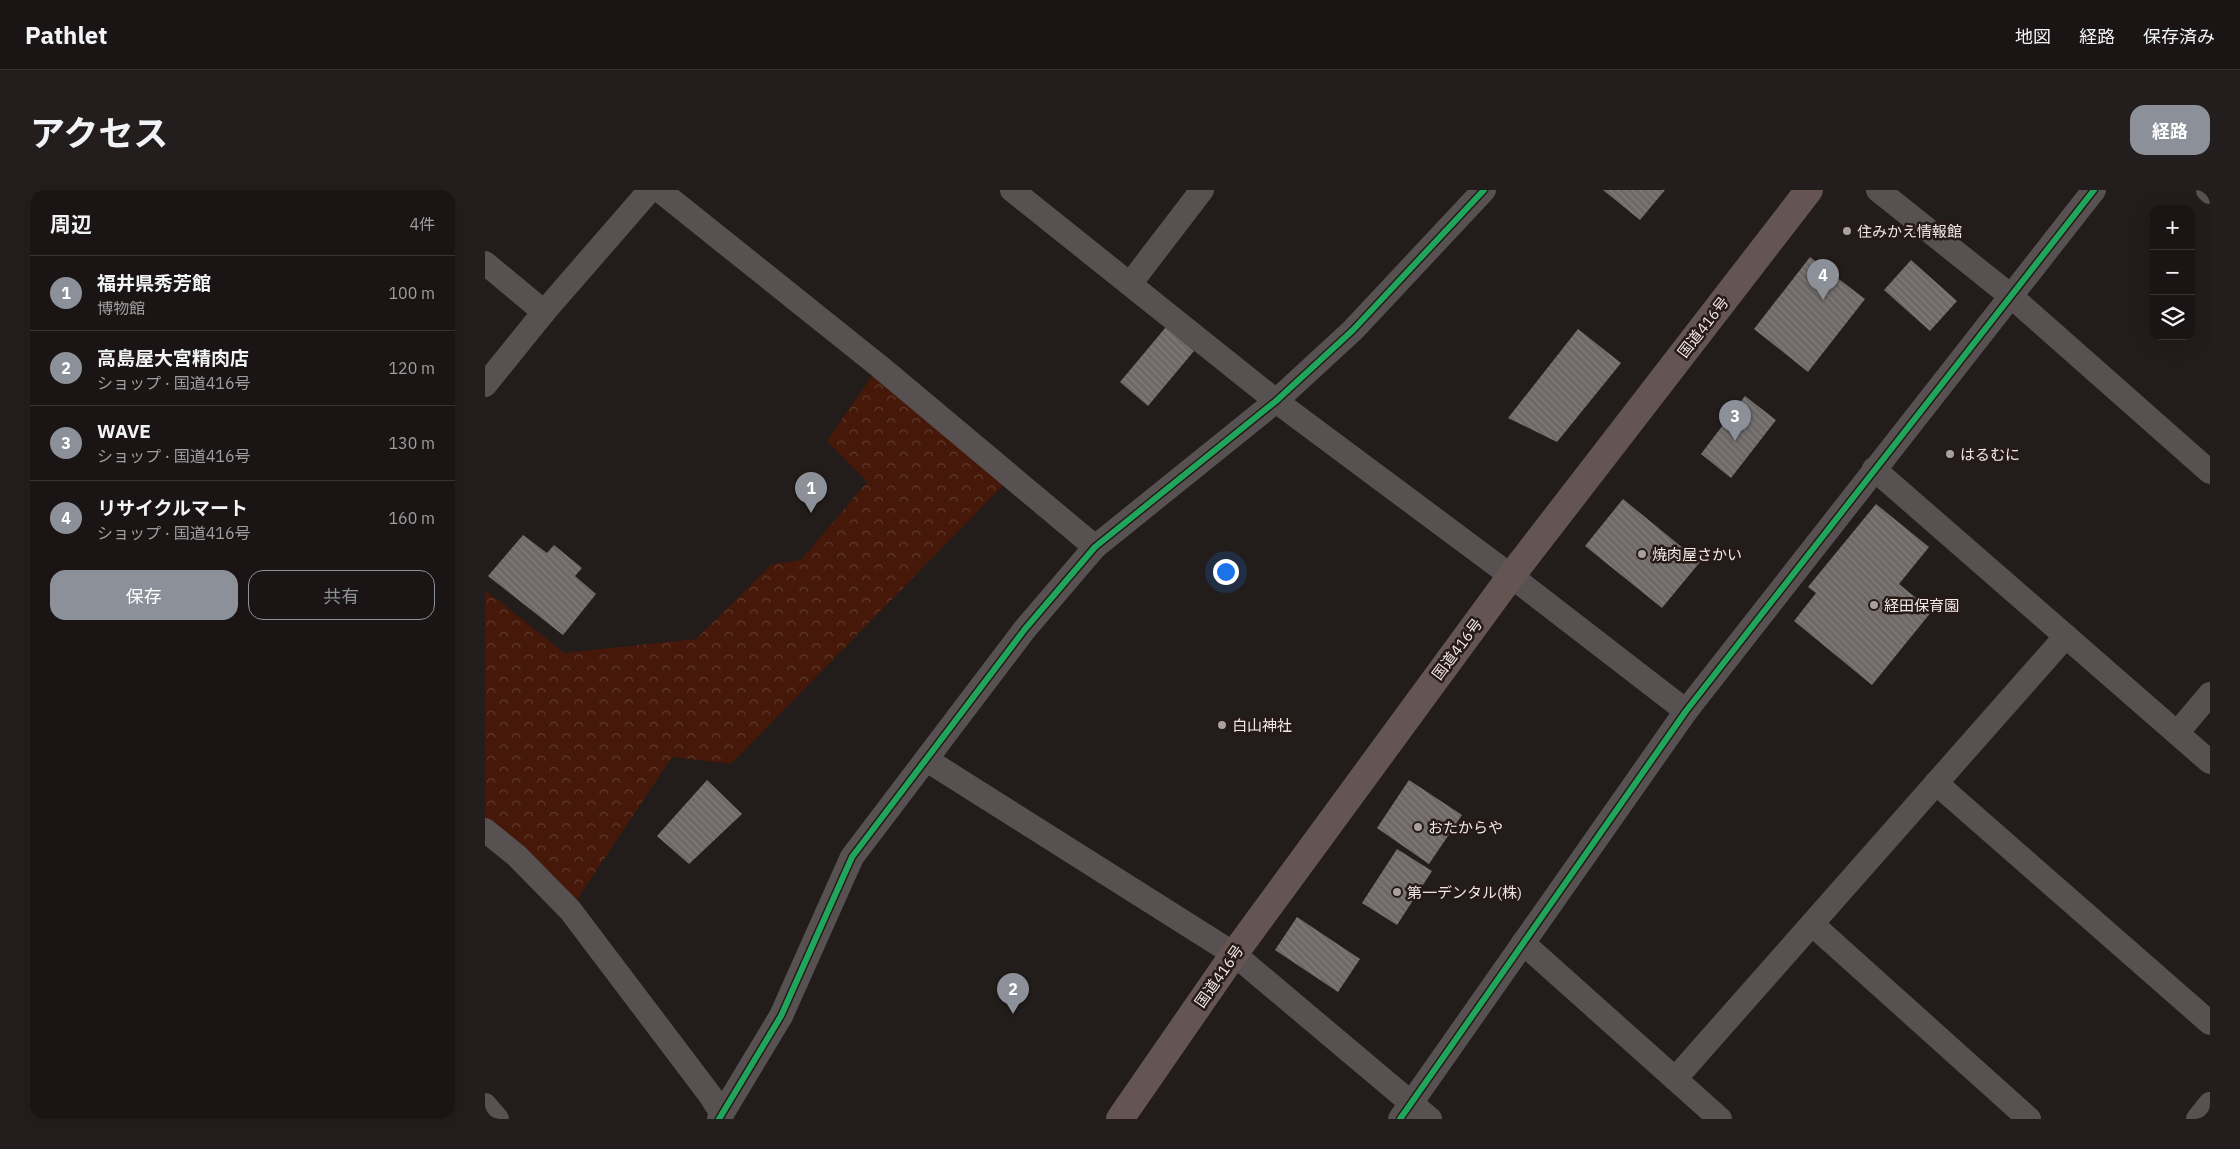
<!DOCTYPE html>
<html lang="ja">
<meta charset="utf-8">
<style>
body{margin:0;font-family:"IBM Plex Sans","Noto Sans JP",sans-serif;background:#231e1d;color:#f1f3f6}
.controls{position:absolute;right:15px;top:15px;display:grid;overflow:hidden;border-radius:10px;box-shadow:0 5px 20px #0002}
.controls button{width:45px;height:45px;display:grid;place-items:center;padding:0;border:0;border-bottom:1px solid #383434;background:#1a1514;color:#f1f3f6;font:25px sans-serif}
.you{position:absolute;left:740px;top:381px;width:18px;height:18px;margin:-12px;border:4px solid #fff;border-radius:50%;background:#1a73e8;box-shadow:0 0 0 8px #1a73e833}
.badge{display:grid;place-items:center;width:32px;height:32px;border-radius:50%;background:#8c9099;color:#fff;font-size:16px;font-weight:700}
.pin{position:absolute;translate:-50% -41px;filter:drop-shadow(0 1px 2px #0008)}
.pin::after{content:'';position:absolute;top:26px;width:18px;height:15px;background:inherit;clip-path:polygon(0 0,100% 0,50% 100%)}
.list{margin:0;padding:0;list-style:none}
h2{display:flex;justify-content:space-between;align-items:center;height:65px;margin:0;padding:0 20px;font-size:21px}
h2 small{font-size:16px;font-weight:400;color:#9f9fa0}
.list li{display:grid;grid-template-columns:32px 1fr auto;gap:15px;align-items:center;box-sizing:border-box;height:75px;padding:0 20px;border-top:1px solid #383434}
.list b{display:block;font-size:19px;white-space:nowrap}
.list p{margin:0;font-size:16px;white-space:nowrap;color:#9f9fa0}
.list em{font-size:16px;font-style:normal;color:#9f9fa0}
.actions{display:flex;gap:10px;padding:15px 20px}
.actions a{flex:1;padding:11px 0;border:1px solid #8c9099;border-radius:15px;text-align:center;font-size:18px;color:#8c9099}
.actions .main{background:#8c9099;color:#fff}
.icon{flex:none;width:28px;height:28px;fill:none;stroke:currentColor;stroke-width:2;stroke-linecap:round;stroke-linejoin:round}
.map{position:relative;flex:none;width:1725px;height:929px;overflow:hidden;border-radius:15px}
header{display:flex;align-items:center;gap:30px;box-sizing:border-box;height:70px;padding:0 25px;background:#1a1514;border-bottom:1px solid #383434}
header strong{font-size:24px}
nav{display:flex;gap:28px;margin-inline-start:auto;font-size:18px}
.intro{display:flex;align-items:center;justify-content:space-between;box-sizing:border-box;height:120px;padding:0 30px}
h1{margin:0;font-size:35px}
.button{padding:12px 22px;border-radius:15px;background:#8c9099;color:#fff;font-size:18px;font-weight:700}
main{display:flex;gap:30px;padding:0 30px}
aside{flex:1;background:#1a1514;border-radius:15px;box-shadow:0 5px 20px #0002}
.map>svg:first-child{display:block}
</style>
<header>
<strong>Pathlet</strong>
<nav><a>地図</a><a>経路</a><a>保存済み</a></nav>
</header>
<div class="intro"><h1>アクセス</h1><a class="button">経路</a></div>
<main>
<aside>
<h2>周辺<small>4件</small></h2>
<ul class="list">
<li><span class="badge">1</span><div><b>福井県秀芳館</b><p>博物館</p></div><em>100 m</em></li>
<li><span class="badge">2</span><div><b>高島屋大宮精肉店</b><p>ショップ · 国道416号</p></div><em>120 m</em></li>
<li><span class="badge">3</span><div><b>WAVE</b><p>ショップ · 国道416号</p></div><em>130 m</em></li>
<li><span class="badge">4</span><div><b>リサイクルマート</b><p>ショップ · 国道416号</p></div><em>160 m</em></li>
</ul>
<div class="actions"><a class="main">保存</a><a>共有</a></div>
</aside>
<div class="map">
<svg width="1725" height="929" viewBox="0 0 1725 929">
<defs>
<pattern id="forest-crowns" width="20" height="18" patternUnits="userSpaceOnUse" patternTransform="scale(1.25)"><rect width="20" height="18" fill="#451809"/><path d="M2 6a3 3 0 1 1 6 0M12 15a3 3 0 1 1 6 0" fill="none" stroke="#603a2d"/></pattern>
<pattern id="building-back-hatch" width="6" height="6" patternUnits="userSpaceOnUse" patternTransform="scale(1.25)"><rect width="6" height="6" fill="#6e6967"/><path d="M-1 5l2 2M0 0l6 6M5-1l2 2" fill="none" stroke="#837e7d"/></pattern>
</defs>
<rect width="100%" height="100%" fill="#221c1a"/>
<!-- forest -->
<path fill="url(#forest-crowns)" d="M394,176L535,278L246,574L187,567L85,720L0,640V400L79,463L211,449L287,374L316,370L382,292L342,251Z"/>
<!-- building -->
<g fill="url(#building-back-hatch)">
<path d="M1118,0H1180L1155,30Z"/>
<path d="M1325,67L1380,109L1323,182L1269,139Z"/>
<path d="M1426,70L1472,111L1445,141L1399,100Z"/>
<path d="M681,137L709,161L663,216L635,192Z"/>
<path d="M1093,139L1136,173L1072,252L1023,228Z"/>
<path d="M1260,206L1291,230L1246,288L1216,264Z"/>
<path d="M1138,309L1215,372L1177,418L1100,356Z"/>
<path d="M1391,314L1444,357L1414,394L1447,421L1387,495L1309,431L1331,403L1323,397Z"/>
<path d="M38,345L62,363L69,355L97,378L90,386L111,404L78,445L3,386Z"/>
<path d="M222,590L257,624L204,674L172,646Z"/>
<path d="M924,590L977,625L944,674L892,638Z"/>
<path d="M912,659L947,681L912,735L877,713Z"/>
<path d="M812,727L875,769L853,802L790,760Z"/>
</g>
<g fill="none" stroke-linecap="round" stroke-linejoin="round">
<!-- minor -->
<g stroke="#575251" stroke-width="24">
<path d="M174,0L394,176L610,357"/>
<path d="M527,0L791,211L1026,386L1201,521"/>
<path d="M1393,0L1527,107L1725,282"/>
<path d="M1723,0L1725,2"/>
<path d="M0,73L59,122"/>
<path d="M645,94L717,0"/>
<path d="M0,195L59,122L165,0"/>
<path d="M1389,279L1725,572"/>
<path d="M1692,543L1725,504"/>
<path d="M442,570L749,764L945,929"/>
<path d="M1451,593L1725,833"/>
<path d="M0,640L32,666L85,720L225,905L237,924"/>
<path d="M1327,734L1544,929"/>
<path d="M1038,753L1235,929"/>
<path d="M1190,889L1581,446"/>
<path d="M0,915L12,929"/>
<path d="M234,929L296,826L367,667L540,439L610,357L791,211L868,140L999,0"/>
<path d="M915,929L1201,521L1609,0"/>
<path d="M1713,929L1725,914"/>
</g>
<!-- trunk -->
<path stroke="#645552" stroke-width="28" d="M635,929L749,764L1026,386L1324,0"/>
<!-- cycleway casing -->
<g stroke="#261a16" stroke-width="9">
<g id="cycleway">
<path d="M234,929L296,826L367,667L540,439L610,357L791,211L868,140L999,0"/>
<path d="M915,929L1201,521L1609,0"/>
</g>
</g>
<!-- cycleway -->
<use href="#cycleway" stroke="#20a55d" stroke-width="6"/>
</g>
<!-- markers -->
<g fill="#a9a19f" stroke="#261a16" stroke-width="2">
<circle cx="1362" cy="41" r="5"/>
<circle cx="1465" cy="264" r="5"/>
<circle cx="1157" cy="364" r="5"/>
<circle cx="1389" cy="415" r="5"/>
<circle cx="737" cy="535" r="5"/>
<circle cx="933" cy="637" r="5"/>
<circle cx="912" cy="702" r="5"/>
</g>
<g text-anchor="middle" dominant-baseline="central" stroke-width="5" stroke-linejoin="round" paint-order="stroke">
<!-- poi labels -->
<g font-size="15" fill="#f1e9e6" stroke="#261a16" text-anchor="start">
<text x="1372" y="41">住みかえ情報館</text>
<text x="1475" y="264">はるむに</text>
<text x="1167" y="364">焼肉屋さかい</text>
<text x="1399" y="415">経田保育園</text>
<text x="747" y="535">白山神社</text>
<text x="943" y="637">おたからや</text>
<text x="922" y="702">第一デンタル(株)</text>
</g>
<!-- street labels -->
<g font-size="15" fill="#f1e9e6" stroke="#261a16">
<text transform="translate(1218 137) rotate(-52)">国道416号</text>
<text transform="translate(972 459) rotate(-53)">国道416号</text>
<text transform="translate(734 786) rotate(-55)">国道416号</text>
</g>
</g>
</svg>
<div class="controls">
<button>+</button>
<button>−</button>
<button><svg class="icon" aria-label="layers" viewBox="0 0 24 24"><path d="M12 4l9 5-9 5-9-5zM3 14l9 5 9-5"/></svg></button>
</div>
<div class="you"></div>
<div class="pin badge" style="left:326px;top:323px">1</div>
<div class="pin badge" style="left:528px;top:824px">2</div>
<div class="pin badge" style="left:1250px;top:251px">3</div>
<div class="pin badge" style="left:1338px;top:110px">4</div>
</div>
</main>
